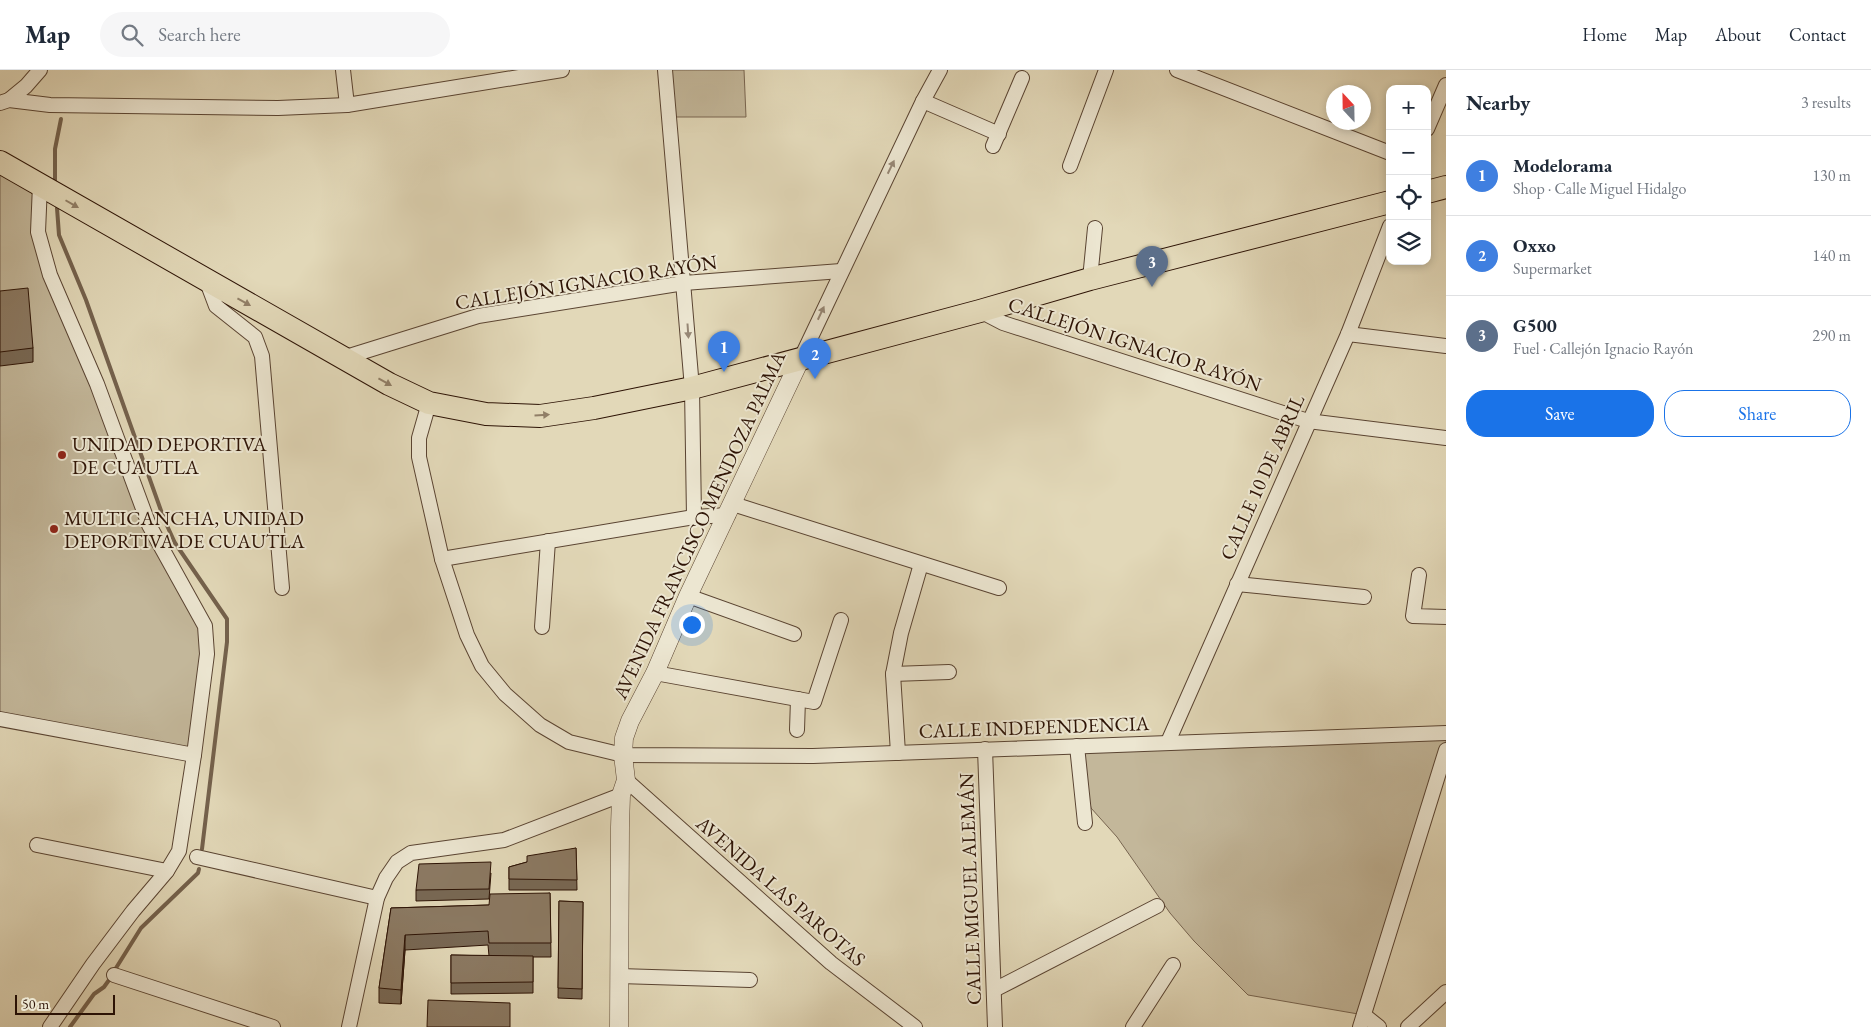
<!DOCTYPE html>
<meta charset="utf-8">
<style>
body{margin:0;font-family:"EB Garamond",serif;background:#f6f6f7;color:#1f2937}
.controls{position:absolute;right:15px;top:15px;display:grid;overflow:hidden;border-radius:10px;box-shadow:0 2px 8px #0003}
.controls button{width:45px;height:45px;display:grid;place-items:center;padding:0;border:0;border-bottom:1px solid #e0e1e3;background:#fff;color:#1f2937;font:25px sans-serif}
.compass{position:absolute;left:1326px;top:15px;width:45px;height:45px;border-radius:50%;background:#fff;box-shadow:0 2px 8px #0003;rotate:338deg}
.scale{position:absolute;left:15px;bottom:12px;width:100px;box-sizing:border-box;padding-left:5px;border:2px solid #2d1305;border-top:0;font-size:14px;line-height:18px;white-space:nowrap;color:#2d1305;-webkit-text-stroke:4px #ece6d1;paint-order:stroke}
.you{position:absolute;left:691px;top:554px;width:18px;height:18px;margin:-12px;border:4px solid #fff;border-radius:50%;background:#1a73e8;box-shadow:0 0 0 8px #1a73e833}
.badge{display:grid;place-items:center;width:32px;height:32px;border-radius:50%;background:#1a73e8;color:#fff;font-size:16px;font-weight:700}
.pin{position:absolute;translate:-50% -41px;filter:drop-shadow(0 1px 2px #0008)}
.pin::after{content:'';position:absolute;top:26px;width:18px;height:15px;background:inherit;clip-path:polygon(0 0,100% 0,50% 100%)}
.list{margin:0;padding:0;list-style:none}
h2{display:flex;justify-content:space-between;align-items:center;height:65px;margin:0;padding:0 20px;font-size:21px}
h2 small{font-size:16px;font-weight:400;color:#747a83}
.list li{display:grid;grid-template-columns:32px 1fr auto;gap:15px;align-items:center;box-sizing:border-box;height:80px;padding:0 20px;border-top:1px solid #e0e1e3}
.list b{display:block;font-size:19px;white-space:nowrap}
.list p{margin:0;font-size:16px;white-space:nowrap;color:#747a83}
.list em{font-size:16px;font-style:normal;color:#747a83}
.actions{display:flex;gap:10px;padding:15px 20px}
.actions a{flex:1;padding:11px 0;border:1px solid #1a73e8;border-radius:20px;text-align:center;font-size:18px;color:#1a73e8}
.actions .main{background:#1a73e8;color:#fff}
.icon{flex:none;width:28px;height:28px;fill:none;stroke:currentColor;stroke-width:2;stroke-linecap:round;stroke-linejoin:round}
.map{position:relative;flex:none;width:1446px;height:957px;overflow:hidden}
header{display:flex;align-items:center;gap:30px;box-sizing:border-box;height:70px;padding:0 25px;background:#fff;border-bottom:1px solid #e0e1e3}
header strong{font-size:24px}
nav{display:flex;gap:28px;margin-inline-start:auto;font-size:18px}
.search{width:350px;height:45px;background:#f6f6f7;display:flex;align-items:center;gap:12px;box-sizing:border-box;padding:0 18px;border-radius:28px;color:#747a83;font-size:19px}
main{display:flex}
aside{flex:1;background:#fff}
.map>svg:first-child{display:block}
</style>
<header>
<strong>Map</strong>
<div class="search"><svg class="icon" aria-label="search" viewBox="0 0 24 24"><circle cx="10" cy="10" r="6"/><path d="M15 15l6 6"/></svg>Search here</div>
<nav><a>Home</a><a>Map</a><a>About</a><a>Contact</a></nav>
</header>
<main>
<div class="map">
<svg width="1446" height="957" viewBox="0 0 1446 957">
<rect width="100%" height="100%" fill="#e2d8b8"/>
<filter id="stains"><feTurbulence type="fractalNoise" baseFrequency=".004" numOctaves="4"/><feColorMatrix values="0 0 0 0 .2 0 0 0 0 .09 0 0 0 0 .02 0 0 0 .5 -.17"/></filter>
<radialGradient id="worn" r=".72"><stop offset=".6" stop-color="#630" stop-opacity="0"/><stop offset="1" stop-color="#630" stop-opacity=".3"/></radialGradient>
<!-- green -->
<g fill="#c3b79a" stroke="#786550">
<path d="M665,0H744L746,47H669Z"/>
<path d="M0,92L40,115L38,162L149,455L205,556L194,685L0,649Z"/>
<path d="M1446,663V680L1364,945L1248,925L1194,871L1170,843L1117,767L1091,738L1077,676Z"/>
</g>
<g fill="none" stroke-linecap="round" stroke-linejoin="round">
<!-- stream -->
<g stroke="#74614c" stroke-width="4">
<path d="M55,111V79L61,49"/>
<path d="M57,138L59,165L86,230L164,449L175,473L227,549V572L202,779"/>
<path d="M116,898L141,858L198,803L199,799"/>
<path d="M70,957L94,924L104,917L109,910"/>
</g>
<!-- minor casing -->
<g stroke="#5a4432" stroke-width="16">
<g id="minor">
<path d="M343,0L347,35"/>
<path d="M665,0L692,318L694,447"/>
<path d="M1177,0L1390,83"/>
<path d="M9,30L26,16L40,0"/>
<path d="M923,31L999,64"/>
<path d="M0,33L9,30L50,35L278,38L347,35L562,0"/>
<path d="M1427,59L1446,15"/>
<path d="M993,76L1022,8"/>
<path d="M1070,96L1106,0"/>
<path d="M40,115L38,162L50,205L97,314L149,455L205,556L207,584L194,685L179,781L167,801L133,841L93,894L50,957"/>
<path d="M1090,209L1095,158"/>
<path d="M207,212L216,236L255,267L262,286L282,518"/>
<path d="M980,241L1003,253L1308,351L1446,368"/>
<path d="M1348,264L1446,276"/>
<path d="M343,288L478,246L684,213L841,201"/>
<path d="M801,288L923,31L940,0"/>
<path d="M429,333L419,368V387L442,489L467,565L482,596L505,624L540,655L569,672L623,685L813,686L1446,663"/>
<path d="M733,434L999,518"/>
<path d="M442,489L694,447L728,445"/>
<path d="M1419,505L1413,546L1446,547"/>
<path d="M1237,514L1364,527"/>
<path d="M688,526L794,564"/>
<path d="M542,557L548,471"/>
<path d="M655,603L814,632L841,550"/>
<path d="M893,604L949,602"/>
<path d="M0,649L194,685"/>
<path d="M797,660L798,629"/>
<path d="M1168,672L1348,264L1390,156"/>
<path d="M1077,676L1085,753"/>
<path d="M985,679L995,957"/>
<path d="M898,683L893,604L901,563L921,494"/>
<path d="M626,710L831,893L915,957"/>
<path d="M37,775L167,801"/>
<path d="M197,787L377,828"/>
<path d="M114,905L273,957"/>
<path d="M619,906L750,910"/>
<path d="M994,920L1157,836"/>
<path d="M1364,945L1379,957"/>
<path d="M349,957L377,828L386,808L397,792L411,783L504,770L621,725"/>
<path d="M1133,957L1173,895"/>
<path d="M1360,957L1446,680"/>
<path d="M1408,957L1446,922"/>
</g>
</g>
<!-- tertiary casing -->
<g stroke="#5a4432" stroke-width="19">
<path id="tertiary" d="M619,957L620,757L621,725L626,710L623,685L624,668L630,651L655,603L688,526L801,288"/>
</g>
<!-- primary casing -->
<g stroke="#2d1305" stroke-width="24">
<g id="primary">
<path d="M0,92L389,314L429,333L486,344L540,346L594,338L692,318L980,241L1090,209L1390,132"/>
<path d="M1427,122L1446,117"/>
</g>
</g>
<!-- minor -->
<use href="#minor" stroke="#ece6d1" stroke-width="14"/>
<!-- tertiary -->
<use href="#tertiary" stroke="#ece6d1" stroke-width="18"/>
<!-- primary -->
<use href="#primary" stroke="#e2d8b8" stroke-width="22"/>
</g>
<!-- wall -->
<g fill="#786854" stroke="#2d1305">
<path d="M0,221L33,278V292L0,296Z"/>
<path d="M576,778L577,820H509V797L527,792Z"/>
<path d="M491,803L489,829L416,831V820Z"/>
<path d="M550,823L551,887H533V923L451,924V885L489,886L488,875L405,880L401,934L379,933V918L391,838L489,835Z"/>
<path d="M559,831L583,832L582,929L558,928Z"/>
</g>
<!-- shaded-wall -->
<path fill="#615545" stroke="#2d1305" d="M405,865V880L401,934V920Z"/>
<!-- building -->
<g fill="#8b7962" stroke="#2d1305">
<path d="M28,218L33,278L0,282V221Z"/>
<path d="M576,778L577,810L509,809V797L527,792V786Z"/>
<path d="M491,792L489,819L416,820L419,794Z"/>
<path d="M550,823L551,873H489L488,861L405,865L401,920L379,918L391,838L489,835L490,824Z"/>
<path d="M559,831L583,832L582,919L558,918Z"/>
<path d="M451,885L533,886V912L451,913Z"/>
<path d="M428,930L510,933V957H427Z"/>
</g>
<!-- one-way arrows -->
<defs><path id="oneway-solid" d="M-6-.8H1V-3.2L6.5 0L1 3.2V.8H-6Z" transform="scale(1.25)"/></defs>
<g fill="#968775">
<use href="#oneway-solid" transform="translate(891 97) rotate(-64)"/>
<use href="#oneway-solid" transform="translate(821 243) rotate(-65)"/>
<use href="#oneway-solid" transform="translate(688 261) rotate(86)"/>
</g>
<g fill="#917f67">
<use href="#oneway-solid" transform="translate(72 134) rotate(30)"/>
<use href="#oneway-solid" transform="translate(244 232) rotate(29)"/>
<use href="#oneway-solid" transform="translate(385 312) rotate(29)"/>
<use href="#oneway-solid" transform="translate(542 345) rotate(-4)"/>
</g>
<!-- markers -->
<g fill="#8f2418" stroke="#ece6d1" stroke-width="2">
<circle cx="62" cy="385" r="5"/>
<circle cx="54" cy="459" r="5"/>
</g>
<g text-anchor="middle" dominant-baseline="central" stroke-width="4" stroke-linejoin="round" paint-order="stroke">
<!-- street labels -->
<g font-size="20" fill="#2d1305" stroke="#ece6d1">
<text transform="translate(586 212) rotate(-9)">CALLEJÓN IGNACIO RAYÓN</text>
<text transform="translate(1135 274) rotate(18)">CALLEJÓN IGNACIO RAYÓN</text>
<text transform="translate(1262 407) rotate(-66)">CALLE 10 DE ABRIL</text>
<text transform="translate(699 455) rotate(-65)">AVENIDA FRANCISCO MENDOZA PALMA</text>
<text transform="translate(1034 657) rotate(-2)">CALLE INDEPENDENCIA</text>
<text transform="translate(970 819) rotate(-92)">CALLE MIGUEL ALEMÁN</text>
<text transform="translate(781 821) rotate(41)">AVENIDA LAS PAROTAS</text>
</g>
<!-- poi labels -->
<g font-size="20" fill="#2d1305" stroke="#ece6d1" text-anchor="start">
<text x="72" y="374">UNIDAD DEPORTIVA<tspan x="72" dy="23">DE CUAUTLA</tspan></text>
<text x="64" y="448">MULTICANCHA, UNIDAD<tspan x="64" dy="23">DEPORTIVA DE CUAUTLA</tspan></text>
</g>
</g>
<rect width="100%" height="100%" filter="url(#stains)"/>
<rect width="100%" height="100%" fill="url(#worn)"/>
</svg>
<div class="controls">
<button>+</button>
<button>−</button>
<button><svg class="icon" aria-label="locate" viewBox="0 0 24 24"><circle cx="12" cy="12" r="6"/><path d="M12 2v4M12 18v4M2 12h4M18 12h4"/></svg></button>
<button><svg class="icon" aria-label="layers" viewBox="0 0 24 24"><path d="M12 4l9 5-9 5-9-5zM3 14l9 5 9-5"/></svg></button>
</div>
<svg class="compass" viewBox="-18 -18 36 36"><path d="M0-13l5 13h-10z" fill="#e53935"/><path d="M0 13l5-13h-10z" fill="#747a83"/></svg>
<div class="scale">50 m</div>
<div class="you"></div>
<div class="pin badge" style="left:724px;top:302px;background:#3f7fe0">1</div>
<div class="pin badge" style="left:815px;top:309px;background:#3f7fe0">2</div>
<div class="pin badge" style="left:1152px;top:217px;background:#5c6f8a">3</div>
</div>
<aside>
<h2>Nearby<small>3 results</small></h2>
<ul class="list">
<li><span class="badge" style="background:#3f7fe0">1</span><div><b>Modelorama</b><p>Shop · Calle Miguel Hidalgo</p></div><em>130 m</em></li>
<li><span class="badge" style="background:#3f7fe0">2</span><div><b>Oxxo</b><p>Supermarket</p></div><em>140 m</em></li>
<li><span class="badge" style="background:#5c6f8a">3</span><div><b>G500</b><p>Fuel · Callejón Ignacio Rayón</p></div><em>290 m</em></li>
</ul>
<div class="actions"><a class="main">Save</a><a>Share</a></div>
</aside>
</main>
